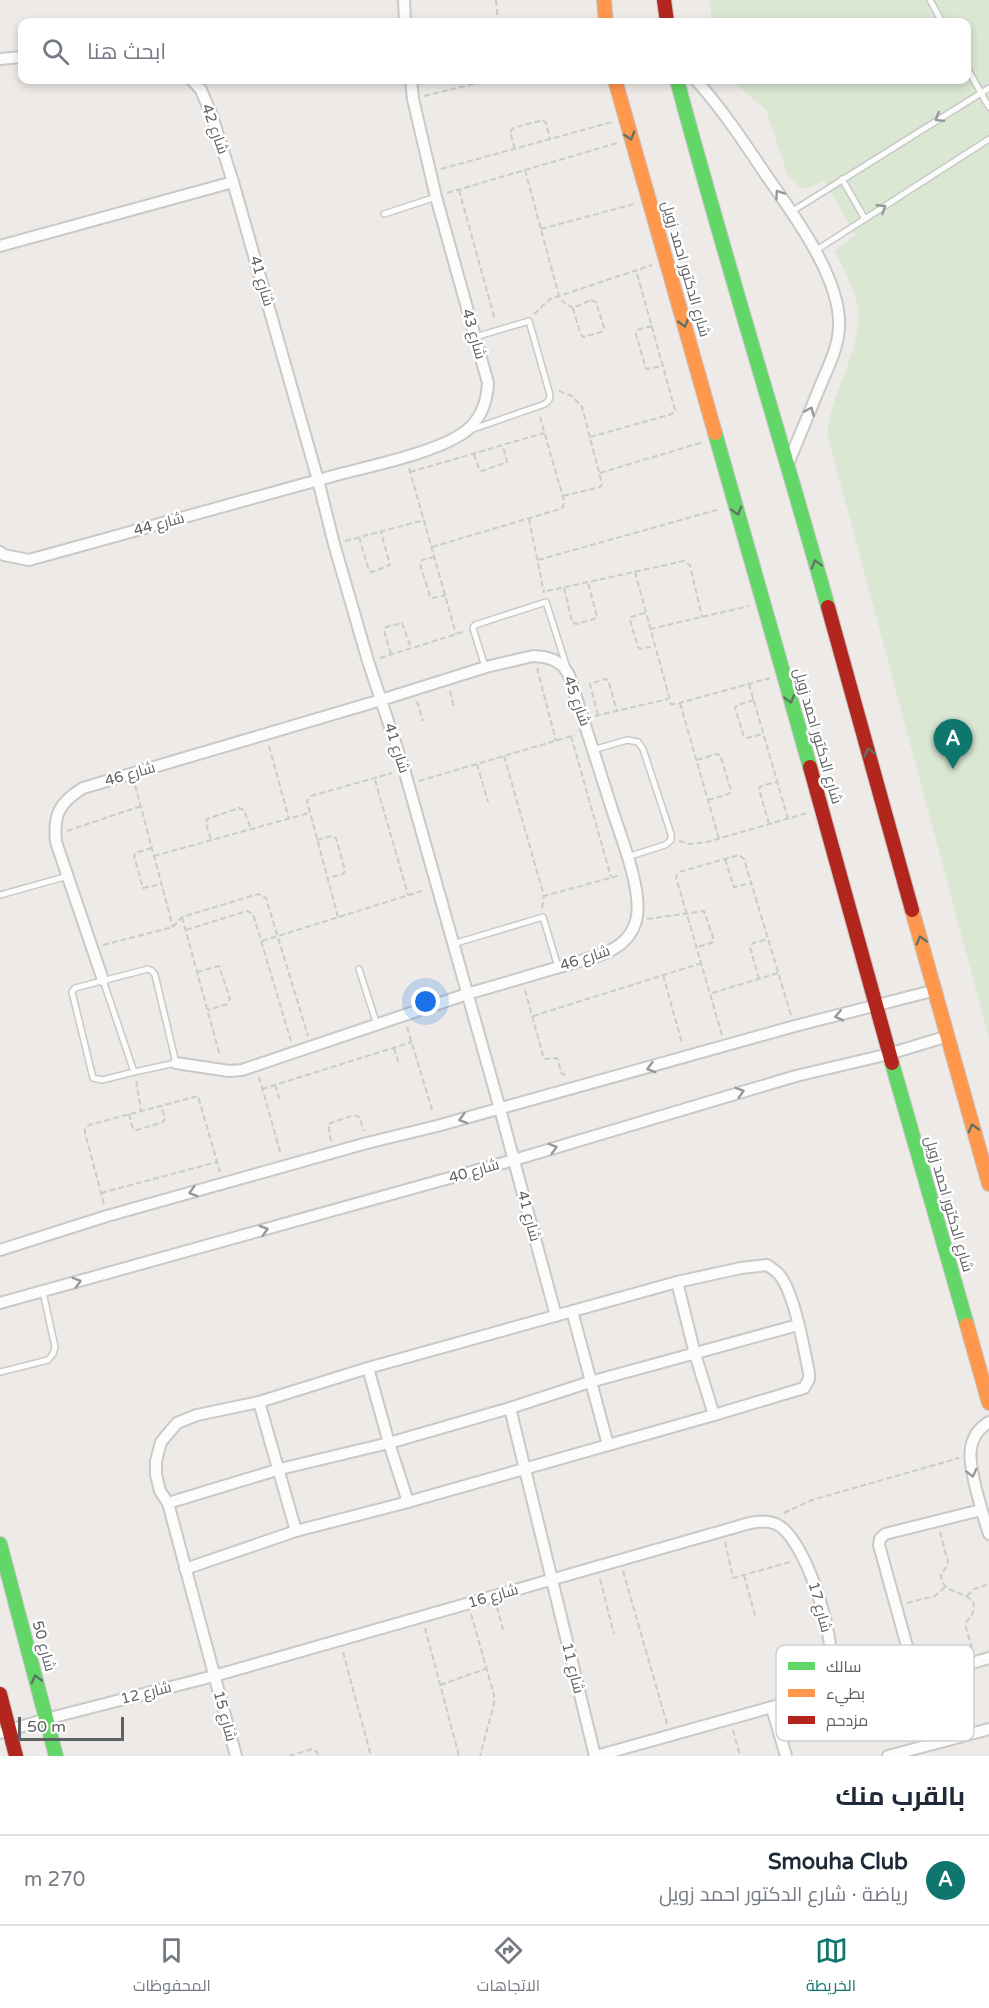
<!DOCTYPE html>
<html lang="ar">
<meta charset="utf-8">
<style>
body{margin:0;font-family:"Varela Round",Cairo,sans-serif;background:#f6f6f7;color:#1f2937;direction:rtl}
.scale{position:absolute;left:18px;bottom:15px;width:106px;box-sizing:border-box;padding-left:6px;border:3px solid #5d6265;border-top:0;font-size:16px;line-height:21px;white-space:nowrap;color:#5d6265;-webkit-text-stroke:4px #fff;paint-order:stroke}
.you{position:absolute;left:426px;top:1002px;width:21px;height:21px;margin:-15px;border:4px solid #fff;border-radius:50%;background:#1a73e8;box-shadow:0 0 0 9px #1a73e833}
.badge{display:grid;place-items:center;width:39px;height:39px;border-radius:50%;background:#0f766e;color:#fff;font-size:20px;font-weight:700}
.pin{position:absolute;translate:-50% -50px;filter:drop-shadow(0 2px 3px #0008)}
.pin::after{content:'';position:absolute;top:32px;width:21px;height:18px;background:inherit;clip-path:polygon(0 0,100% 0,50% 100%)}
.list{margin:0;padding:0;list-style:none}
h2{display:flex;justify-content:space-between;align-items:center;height:78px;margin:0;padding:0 24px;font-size:26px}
h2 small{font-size:20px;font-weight:400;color:#747a83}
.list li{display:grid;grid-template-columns:39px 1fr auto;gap:18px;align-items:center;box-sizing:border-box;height:90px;padding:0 24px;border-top:2px solid #e0e1e3}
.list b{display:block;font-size:22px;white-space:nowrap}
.list p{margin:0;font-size:20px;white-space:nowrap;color:#747a83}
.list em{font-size:20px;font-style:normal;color:#747a83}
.icon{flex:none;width:33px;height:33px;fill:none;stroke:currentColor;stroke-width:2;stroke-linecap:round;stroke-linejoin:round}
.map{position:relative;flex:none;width:989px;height:1756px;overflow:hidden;direction:ltr}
.search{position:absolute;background:#fff;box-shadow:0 3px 9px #0003;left:18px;right:18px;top:18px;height:66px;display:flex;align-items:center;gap:15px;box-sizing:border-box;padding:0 21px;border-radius:12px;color:#747a83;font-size:22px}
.sheet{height:168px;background:#fff}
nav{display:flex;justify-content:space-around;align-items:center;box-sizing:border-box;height:84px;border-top:2px solid #e0e1e3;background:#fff;font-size:16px;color:#747a83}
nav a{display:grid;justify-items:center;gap:3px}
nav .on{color:#0f766e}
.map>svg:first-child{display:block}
</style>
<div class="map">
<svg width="989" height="1756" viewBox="0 0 989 1756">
<rect width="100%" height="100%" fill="#edeae7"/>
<!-- green -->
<path fill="#d9e7d3" d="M709,0H989V1038L827,433C832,393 857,356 859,316C859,298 843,267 835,251L855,235L824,180L810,188L799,187L788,175L766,110L732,80H966V22H712Z"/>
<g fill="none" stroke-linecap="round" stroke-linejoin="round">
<!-- lane casing -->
<g stroke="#c9c9c9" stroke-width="8">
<g id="lane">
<path d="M930,0L942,22"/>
<path d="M966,66L989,107"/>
<path d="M842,179L865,219"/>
<path d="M791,212L989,88"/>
<path d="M384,214L436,197"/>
<path d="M815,251L989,139"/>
<path d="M473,429L545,404L549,400L550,395L529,321L475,337"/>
<path d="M485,667L473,628L475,625L546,602L567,668"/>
<path d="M593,750L627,740L638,742L643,749L671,834V840L665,845L627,857"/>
<path d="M0,895L68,876"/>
<path d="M453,944L543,917L558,967"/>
<path d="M359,969L377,1025"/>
<path d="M103,980L134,1072L176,1063L155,975L152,971L148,969L75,988L72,992L93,1078L102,1080L134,1072"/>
<path d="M0,1372L48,1360L53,1354L55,1347L43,1292"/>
</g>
</g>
<!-- street casing -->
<g stroke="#c9c9c9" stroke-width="14">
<g id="street">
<path d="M404,0L405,22"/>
<path d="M0,59L22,57"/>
<path d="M192,80L201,90L212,116L233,182L318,480L334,544L368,661L404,769L500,1109L556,1316"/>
<path d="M696,80C722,109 744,142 766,175C793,214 842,279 839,328C838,349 827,369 819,389C809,414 798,439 788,464"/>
<path d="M0,246L233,182"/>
<path d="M0,552L4,555L29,560C130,532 231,504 333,476C369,466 437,453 466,431C481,419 487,402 488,383L436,197L413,99L411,80"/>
<path d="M103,980L56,842C53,814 60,802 83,788L381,700L486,667L533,656L544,657L554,660L563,666L569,675C583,719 597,762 611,806C620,835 644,892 636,921C630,941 615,950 597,956L467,994L242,1070L229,1071L176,1063"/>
<path d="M0,1250L107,1216L367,1143L437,1126L795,1026L936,990"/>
<path d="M677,1282L695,1354L714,1415"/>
<path d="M0,1303L514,1160L796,1076L889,1054L948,1036"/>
<path d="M572,1311L608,1445"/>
<path d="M368,1368L389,1443L408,1502"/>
<path d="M259,1402L296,1531"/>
<path d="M510,1408L595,1756"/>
<path d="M989,1422C963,1438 970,1464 976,1489C980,1504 984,1519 989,1534"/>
<path d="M168,1503L280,1469L389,1443L510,1408L590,1382L798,1325"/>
<path d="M981,1510L885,1534L880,1539L879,1545L913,1668L917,1674L928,1676L989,1658"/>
<path d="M185,1569L296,1531L408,1502L714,1415L804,1388L809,1379V1373C804,1348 795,1297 781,1277C778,1272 773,1269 767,1265L741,1268L677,1282L368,1368L259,1402L197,1415L177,1423L161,1442L156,1461V1475L160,1491L168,1503L236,1756"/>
<path d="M772,1708L786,1756"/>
<path d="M0,1733L46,1719L214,1676L722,1531C738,1527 759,1517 776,1524C805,1536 837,1640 830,1669C827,1682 818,1690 808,1697L596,1756"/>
<path d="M888,1756L989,1729"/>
</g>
</g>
<!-- fast casing -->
<g stroke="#c7c7c6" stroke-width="16">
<g id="fast">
<path d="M677,80C724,257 779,431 828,607"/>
<path d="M715,433L810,767"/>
<path d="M892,1063L967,1325"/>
<path d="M0,1544L56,1756"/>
</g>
</g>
<!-- slow casing -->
<g stroke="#c7c7c6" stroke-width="16">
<g id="slow">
<path d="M604,0L606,22"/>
<path d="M615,80L715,433"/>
<path d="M912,910L989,1184"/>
<path d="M967,1325L989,1403"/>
</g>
</g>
<!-- jam casing -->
<g stroke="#c7c7c6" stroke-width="16">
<g id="jam">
<path d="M664,0L667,22"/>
<path d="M828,607L912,910"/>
<path d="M810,767L892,1063"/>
<path d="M0,1694L16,1756"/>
</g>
</g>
<!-- path -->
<g stroke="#c8cdca" stroke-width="2" stroke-dasharray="6 3" stroke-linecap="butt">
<path d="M496,0L498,22"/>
<path d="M424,96L490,80"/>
<path d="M515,149L510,132L513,128L543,120L546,123L550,139"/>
<path d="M441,169L612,122"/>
<path d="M525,170L559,296L562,301L573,308"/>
<path d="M459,190L495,320"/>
<path d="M447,193L617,143"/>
<path d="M541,229L634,204"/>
<path d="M591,300L596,302L604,328L601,332L583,337L580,333L573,308Z"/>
<path d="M534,314L550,299L652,265"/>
<path d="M652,326L637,330L636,334L646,369L663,366"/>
<path d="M559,391L572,396L582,407L602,484L600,487L563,496"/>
<path d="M590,437L672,414L675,410L636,270"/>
<path d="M474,454L479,469L482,471L507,462L503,446"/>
<path d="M409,468L456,634"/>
<path d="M410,472L544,433"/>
<path d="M600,473L703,442"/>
<path d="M529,519L544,593"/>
<path d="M359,537L369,571L372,572L390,565L381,532"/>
<path d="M345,541L424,520"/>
<path d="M432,547L560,509L563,507L564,501L540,417"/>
<path d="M435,557L422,560L420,564L430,596L433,598L446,595"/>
<path d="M538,560L720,509"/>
<path d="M635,572L671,704H676L770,678"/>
<path d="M564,588L572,622L576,624L594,619L597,617L588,582"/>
<path d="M547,591L684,561L690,565L702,617"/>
<path d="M645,613L631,617L630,620L638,647L640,649L654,646"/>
<path d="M650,629L749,606"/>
<path d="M391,654L384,631L386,627L402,623L411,648"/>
<path d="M380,658L463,632"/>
<path d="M537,668L556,741"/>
<path d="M749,684L788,819"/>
<path d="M450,691L454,708"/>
<path d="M754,700L737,705L735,708L744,737L747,738L763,734"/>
<path d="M417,701L423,721"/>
<path d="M680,703L719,839"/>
<path d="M598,715L590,684L605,679L608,680L617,711"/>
<path d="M595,716L668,699"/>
<path d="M571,736L611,877"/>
<path d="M269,746L289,819"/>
<path d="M504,756L544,896L621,875"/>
<path d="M697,760L716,754L720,755L731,790L729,794L708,800"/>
<path d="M477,764L488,802"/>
<path d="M375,780L408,895"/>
<path d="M419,781L575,735"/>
<path d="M135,785L173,927"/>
<path d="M769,824L759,789L761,786L777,782"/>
<path d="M67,831L141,806"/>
<path d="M211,839L206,824L207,819L239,808L244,810L251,829"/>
<path d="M317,840L332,836L336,838L345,871L343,874L328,878"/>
<path d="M679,841L690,844L707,842L807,813"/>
<path d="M152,848L135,853L134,856L143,888L162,884"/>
<path d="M154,856L309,813"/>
<path d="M725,859L734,887L752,883"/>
<path d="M542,908L544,896"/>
<path d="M182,917L220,1056"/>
<path d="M338,917L307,801L311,796L392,773"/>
<path d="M647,919L704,911L714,940L711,943L697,947"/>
<path d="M186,930L247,911L253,914L291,1041"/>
<path d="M262,941L425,890"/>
<path d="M103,945L173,927L182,917L258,894L266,898L308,1036"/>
<path d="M197,972L219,966L230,999L227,1004L208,1010"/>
<path d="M663,975L682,1043"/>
<path d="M759,979L750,947L753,943L768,939"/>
<path d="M525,990L544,1059L557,1058L562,1074L569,1075"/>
<path d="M712,993L778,973"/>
<path d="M533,1016L702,963"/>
<path d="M407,1027L433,1113"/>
<path d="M722,1035L676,877L679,872L739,855L744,859L791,1015"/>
<path d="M394,1048L399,1064"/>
<path d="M259,1077L281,1155"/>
<path d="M136,1081L141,1111"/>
<path d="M275,1085L280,1101"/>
<path d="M262,1089L412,1042"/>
<path d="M129,1114L133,1129L137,1130L163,1122L165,1118L161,1105"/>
<path d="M331,1141L328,1124L354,1115L359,1117L364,1131"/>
<path d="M101,1193L217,1162"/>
<path d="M104,1204L85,1133V1129L89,1125L198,1096L220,1172"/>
<path d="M784,1513L812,1500L959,1458"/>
<path d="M940,1532L948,1562L947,1566L941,1574C941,1596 965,1588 974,1604L973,1613L965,1624L972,1649"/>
<path d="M725,1542L733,1578L790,1562"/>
<path d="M623,1571L667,1724"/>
<path d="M744,1575L756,1619"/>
<path d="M600,1579L614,1634"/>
<path d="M967,1596L974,1589L989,1584"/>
<path d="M907,1603L935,1596L945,1587"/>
<path d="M497,1607L503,1630"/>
<path d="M471,1614L494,1695V1704L480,1756"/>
<path d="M425,1628L459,1756"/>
<path d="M343,1652L371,1756"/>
<path d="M440,1685L485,1669"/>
<path d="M841,1701L844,1715"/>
<path d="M788,1718L905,1680"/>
<path d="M733,1730L740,1756"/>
<path d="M793,1737L825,1729"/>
<path d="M289,1756L312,1749L317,1752L319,1756"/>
</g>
<!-- lane -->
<use href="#lane" stroke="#fcfcfb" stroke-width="5"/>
<!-- street -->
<use href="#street" stroke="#fcfcfb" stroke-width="10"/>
<!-- fast -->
<use href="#fast" stroke="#63d668" stroke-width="14"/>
<!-- slow -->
<use href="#slow" stroke="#ff974d" stroke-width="14"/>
<!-- jam -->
<use href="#jam" stroke="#b3261e" stroke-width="14"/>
</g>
<!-- one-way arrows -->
<defs><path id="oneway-chevron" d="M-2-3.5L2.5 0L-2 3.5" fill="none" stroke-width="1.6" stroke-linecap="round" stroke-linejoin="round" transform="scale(1.5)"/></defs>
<g stroke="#95989a">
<use href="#oneway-chevron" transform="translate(939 118) rotate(148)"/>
<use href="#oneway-chevron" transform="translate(779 194) rotate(-124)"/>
<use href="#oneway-chevron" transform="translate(882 208) rotate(-33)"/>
<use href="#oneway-chevron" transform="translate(810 411) rotate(-67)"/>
<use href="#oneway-chevron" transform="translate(839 1016) rotate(167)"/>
<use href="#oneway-chevron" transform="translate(651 1068) rotate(164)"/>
<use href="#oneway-chevron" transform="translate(740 1092) rotate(-17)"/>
<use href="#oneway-chevron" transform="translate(463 1119) rotate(164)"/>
<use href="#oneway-chevron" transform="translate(553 1148) rotate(-17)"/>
<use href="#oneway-chevron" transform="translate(193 1192) rotate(164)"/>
<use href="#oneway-chevron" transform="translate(264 1230) rotate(-16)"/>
<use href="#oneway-chevron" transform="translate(77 1282) rotate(-16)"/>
<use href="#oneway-chevron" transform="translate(972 1473) rotate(76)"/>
</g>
<g stroke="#5e7365">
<use href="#oneway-chevron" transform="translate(630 136) rotate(73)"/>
<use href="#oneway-chevron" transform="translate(684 323) rotate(74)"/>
<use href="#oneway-chevron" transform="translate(737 511) rotate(74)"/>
<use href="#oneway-chevron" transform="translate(816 564) rotate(-106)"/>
<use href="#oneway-chevron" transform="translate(790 699) rotate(74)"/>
<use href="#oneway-chevron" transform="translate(869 752) rotate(-106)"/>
<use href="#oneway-chevron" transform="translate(921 940) rotate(-106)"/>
<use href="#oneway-chevron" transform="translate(973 1128) rotate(-106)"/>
<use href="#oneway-chevron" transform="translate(36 1679) rotate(-105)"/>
</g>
<g text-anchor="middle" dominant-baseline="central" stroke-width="5" stroke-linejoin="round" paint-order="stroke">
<!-- street labels -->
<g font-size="15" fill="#5d6265" stroke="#fff">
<text transform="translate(215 129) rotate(70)">شارع 42</text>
<text transform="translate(686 269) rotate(74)">شارع الدكتور احمد زويل</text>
<text transform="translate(262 281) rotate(74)">شارع 41</text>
<text transform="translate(474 334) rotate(74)">شارع 43</text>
<text transform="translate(159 524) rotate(-15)">شارع 44</text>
<text transform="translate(577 701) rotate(70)">شارع 45</text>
<text transform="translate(818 736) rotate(74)">شارع الدكتور احمد زويل</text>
<text transform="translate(397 748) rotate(72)">شارع 41</text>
<text transform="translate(130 774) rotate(-16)">شارع 46</text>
<text transform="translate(585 958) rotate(-18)">شارع 46</text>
<text transform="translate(474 1171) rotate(-16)">شارع 40</text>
<text transform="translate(949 1204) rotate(74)">شارع الدكتور احمد زويل</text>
<text transform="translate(529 1216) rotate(75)">شارع 41</text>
<text transform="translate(493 1596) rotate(-16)">شارع 16</text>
<text transform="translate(820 1607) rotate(75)">شارع 17</text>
<text transform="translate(44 1646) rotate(75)">شارع 50</text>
<text transform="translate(573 1668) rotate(76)">شارع 11</text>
<text transform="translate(146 1693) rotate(-14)">شارع 12</text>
<text transform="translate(225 1716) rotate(75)">شارع 15</text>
</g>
</g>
<!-- legend -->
<rect x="776" y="1645" width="198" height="96" rx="9" fill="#fff" stroke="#ced0d1" stroke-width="1.5"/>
<rect x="788" y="1662" width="27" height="8" fill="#63d668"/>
<rect x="788" y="1689" width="27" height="8" fill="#ff974d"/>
<rect x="788" y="1716" width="27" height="8" fill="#b3261e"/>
<g font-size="16" fill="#5d6265">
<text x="826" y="1672">سالك</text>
<text x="826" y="1699">بطيء</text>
<text x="826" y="1726">مزدحم</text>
</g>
</svg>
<div class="scale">50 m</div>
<div class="you"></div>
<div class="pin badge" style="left:953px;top:769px">A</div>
<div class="search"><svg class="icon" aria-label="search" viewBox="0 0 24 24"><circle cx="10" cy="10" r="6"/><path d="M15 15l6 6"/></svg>ابحث هنا</div>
</div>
<section class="sheet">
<h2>بالقرب منك<small></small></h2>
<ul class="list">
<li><span class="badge">A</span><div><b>Smouha Club</b><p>رياضة · شارع الدكتور احمد زويل</p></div><em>270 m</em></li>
</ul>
</section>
<nav>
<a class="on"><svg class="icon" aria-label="map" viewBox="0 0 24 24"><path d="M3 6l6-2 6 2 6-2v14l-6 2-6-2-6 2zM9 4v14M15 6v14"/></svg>الخريطة</a>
<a><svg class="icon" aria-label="directions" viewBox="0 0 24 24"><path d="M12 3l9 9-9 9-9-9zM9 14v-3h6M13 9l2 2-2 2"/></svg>الاتجاهات</a>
<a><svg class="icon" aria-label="saved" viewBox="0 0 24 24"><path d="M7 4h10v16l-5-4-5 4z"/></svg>المحفوظات</a>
</nav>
